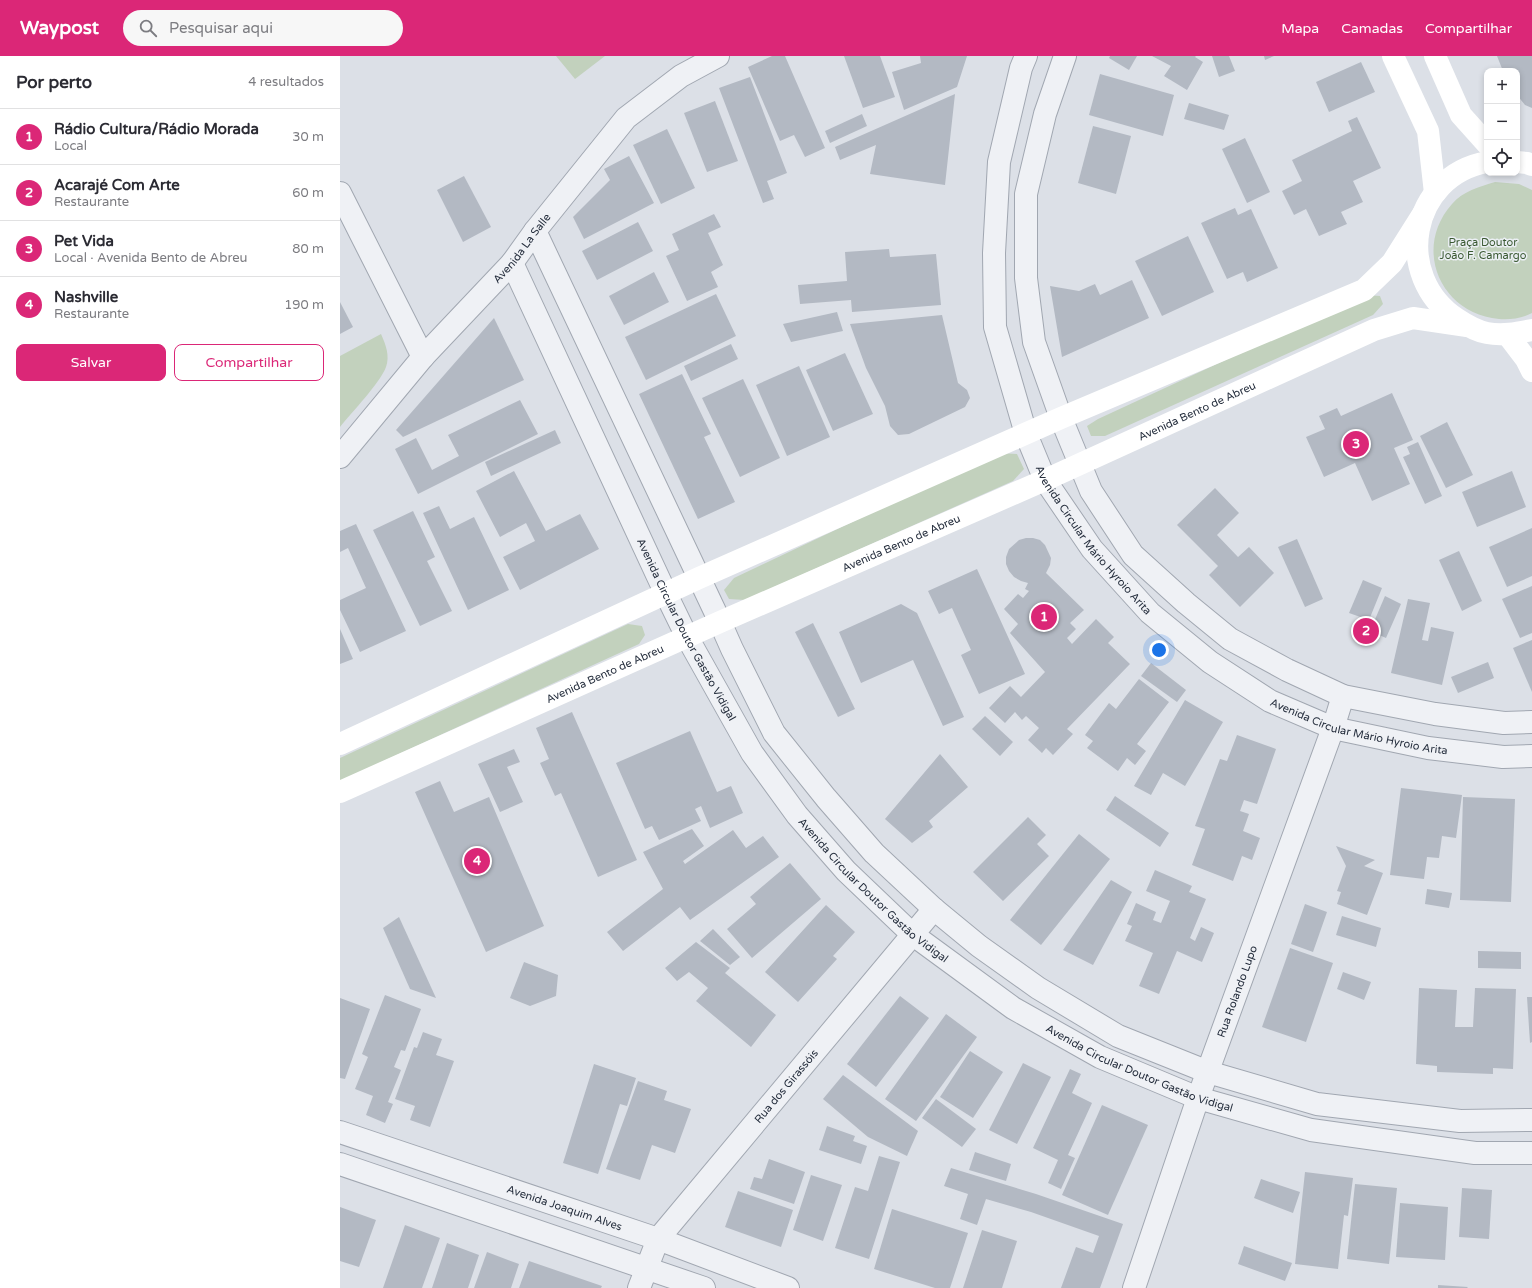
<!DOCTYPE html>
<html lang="pt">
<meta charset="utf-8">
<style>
body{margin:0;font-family:"Varela Round",sans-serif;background:#f7f7f7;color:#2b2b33}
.controls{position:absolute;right:12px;top:12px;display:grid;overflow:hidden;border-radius:8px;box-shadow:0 2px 6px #0003}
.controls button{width:36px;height:36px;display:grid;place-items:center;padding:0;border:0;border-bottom:1px solid #e1e1e2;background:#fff;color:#2b2b33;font:20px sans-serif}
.you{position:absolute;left:819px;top:594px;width:14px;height:14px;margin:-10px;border:3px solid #fff;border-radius:50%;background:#1a73e8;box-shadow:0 0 0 6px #1a73e833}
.badge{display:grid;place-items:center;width:26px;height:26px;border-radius:50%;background:#db2777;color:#fff;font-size:13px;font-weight:700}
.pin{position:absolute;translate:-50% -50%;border:2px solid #fff;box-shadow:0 1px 4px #0006}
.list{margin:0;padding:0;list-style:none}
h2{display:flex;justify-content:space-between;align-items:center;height:52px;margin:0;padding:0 16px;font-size:17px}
h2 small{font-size:13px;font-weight:400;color:#7c7c81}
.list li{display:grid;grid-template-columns:26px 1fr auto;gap:12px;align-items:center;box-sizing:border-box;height:56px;padding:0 16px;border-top:1px solid #e1e1e2}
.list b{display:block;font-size:15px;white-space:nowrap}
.list p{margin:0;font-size:13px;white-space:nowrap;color:#7c7c81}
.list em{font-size:13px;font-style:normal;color:#7c7c81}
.actions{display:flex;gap:8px;padding:12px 16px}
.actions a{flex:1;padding:9px 0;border:1px solid #db2777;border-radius:8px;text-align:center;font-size:14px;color:#db2777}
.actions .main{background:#db2777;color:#fff}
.icon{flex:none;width:22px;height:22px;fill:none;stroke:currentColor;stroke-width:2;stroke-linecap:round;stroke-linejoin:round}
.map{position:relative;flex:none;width:1192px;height:1232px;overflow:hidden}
header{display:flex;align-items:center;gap:24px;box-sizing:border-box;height:56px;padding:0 20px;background:#db2777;color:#fff}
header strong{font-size:19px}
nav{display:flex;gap:22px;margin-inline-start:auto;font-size:14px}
.search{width:280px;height:36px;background:#f7f7f7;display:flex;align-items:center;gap:10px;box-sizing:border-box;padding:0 14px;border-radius:22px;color:#7c7c81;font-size:15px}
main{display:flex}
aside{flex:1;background:#fff}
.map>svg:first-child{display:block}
</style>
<header>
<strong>Waypost</strong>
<div class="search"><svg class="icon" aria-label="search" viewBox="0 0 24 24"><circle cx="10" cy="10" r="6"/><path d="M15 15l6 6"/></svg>Pesquisar aqui</div>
<nav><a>Mapa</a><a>Camadas</a><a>Compartilhar</a></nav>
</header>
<main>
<aside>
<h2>Por perto<small>4 resultados</small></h2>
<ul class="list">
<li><span class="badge">1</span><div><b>Rádio Cultura/Rádio Morada</b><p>Local</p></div><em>30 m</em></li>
<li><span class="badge">2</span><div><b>Acarajé Com Arte</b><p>Restaurante</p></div><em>60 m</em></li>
<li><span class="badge">3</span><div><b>Pet Vida</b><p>Local · Avenida Bento de Abreu</p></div><em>80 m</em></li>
<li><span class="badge">4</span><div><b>Nashville</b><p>Restaurante</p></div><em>190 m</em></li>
</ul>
<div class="actions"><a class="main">Salvar</a><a>Compartilhar</a></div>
</aside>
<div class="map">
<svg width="1192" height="1232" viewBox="0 0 1192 1232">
<rect width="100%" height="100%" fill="#dce0e7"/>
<!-- green -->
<g fill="#c2d1bd">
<path d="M216,0H265L235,23Z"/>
<path d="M1155,126L1179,128L1192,134V257C1183,262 1170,264 1159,263C1101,258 1072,193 1112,148C1123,135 1139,131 1155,126Z"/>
<path d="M1026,239L1040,240L1043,248L1033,259L765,380H751L747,370L758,363Z"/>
<path d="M41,278C46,289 50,300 46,311C40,327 12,356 0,371V300Z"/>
<path d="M658,397L677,398L684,413L673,425L405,544L389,543L384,534L394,522Z"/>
<path d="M288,568L302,570L305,579L299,588L0,725V702Z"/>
</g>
<!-- building -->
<g fill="#b3b9c3">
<path d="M432,0H445L485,92L465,101L454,79L440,85L408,11Z"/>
<path d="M504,0H540L555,41L523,52Z"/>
<path d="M580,0H627L617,31L564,54L552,16L581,7Z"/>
<path d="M770,0H797L789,14L769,2Z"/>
<path d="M812,0H856L855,1L863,6L847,34L824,20L831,10Z"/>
<path d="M872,0H889L895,15L879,21Z"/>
<path d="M924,0H934L925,4Z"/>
<path d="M1157,0H1192V52L1185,49L1177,39V15H1163Z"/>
<path d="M1021,6L1035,36L989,56L976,26Z"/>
<path d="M760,18L834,39L823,80L749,59Z"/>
<path d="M410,21L447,117L427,125L434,143L423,147L379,32Z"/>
<path d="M615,38L605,129L530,118L536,89L500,104L495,91Z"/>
<path d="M375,45L398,105L367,116L344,57Z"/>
<path d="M849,47L889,59L884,74L844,63Z"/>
<path d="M522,58L527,70L490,87L485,75Z"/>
<path d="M1017,61L1041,112L1013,125L1023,146L1001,156L1007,168L979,180L966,153L954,159L942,135L962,125L952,104L1012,75L1008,65Z"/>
<path d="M753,70L791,80L776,138L738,127Z"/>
<path d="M327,73L355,132L321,148L293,89Z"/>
<path d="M905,82L930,136L907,147L882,93Z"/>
<path d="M289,100L314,147L244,183L233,161L270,124L264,113Z"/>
<path d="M124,120L151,171L123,186L97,134Z"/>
<path d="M895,152L898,159L911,153L938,212L907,226L903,216L887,223L861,167Z"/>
<path d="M374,158L381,171L368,177L383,209L371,216L378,231L347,245L326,200L339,194L332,178Z"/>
<path d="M298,166L313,195L257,224L242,195Z"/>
<path d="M848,180L874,236L822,260L795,205Z"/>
<path d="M549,193L550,201L596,198L601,249L512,256L511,244L460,248L458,229L507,225L505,196Z"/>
<path d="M314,216L329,246L284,269L269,240Z"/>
<path d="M792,224L809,262L722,301L710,230L739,235L755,228L760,239Z"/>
<path d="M376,238L396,280L306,324L285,281Z"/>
<path d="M0,246L13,271L0,278Z"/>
<path d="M497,256L503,275L451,286L443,268Z"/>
<path d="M602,259L618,327L627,334L630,342L625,351L569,378L558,379L550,370L545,350L526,312L510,268Z"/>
<path d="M154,262L184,324L63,381L56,374Z"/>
<path d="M391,288L398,303L351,325L344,310Z"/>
<path d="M505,297L533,358L493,375L466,314Z"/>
<path d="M459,310L490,381L447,400L416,329Z"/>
<path d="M342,318L371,378L364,381L395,446L358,463L299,338Z"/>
<path d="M403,323L440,402L400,421L362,342Z"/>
<path d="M1052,337L1073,384L1054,392L1070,428L1032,445L1015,407L984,421L966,381L985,373L979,360L997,352L1001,360Z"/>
<path d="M180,344L198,378L78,438L55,393L76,382L92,414L119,400L108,379Z"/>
<path d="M1107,366L1133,419L1106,432L1080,380Z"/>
<path d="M215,374L221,387L151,420L145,406Z"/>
<path d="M1078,386L1102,440L1085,448L1063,401L1070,398L1067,391Z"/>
<path d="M174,415L206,475L240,458L259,493L180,534L163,501L195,485L186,467L160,481L136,435Z"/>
<path d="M1172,415L1186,451L1137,471L1122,436Z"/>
<path d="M875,432L899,457L877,479L898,501L909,491L934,517L900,551L869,519L878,510L837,469Z"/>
<path d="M99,450L110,473L134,461L169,534L128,554L83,457Z"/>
<path d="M73,455L95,501L87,505L112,555L80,570L33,474Z"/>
<path d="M16,468L66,575L20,596L0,554V544L26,532L8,492L0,496V475Z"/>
<path d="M1192,472V520L1167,531L1149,491Z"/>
<path d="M686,482H693L700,484L705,489L711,502L710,509L706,517L744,554L730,567L736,573L727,582L732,588L756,563L774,581L768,587L790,608L727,673L733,678L713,699L706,692L702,697L688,684L699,672L686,660L682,664L675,656L665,667L649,652L670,630L681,641L705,616L670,577L678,568L664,553L678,538L683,542L689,535L685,533L688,527L681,525L674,521L669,515L666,508V501L669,493L679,484Z"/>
<path d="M957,483L983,543L965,551L938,491Z"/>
<path d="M1119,495L1142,545L1122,555L1099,504Z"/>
<path d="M637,513L685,618L639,638L621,599L631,594L612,552L599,558L588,535Z"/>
<path d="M1023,524L1042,532L1029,564L1009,557Z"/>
<path d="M1192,530V577L1180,582L1162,543Z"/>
<path d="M1045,540L1061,548L1046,582L1030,575Z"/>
<path d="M1068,543L1090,547L1082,584L1088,585L1091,571L1114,576L1102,629L1051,617Z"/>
<path d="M561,548L577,557L624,661L603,670L573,604L521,627L499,576Z"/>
<path d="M473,567L515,653L498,661L455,576Z"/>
<path d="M0,573L13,603L0,608Z"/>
<path d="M1192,584V636L1173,592Z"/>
<path d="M1148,606L1154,622L1118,637L1111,621Z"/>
<path d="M811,607L846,634L837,646L801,620Z"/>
<path d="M799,623L829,646L797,688L806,695L795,709L787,702L778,715L747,692L753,685L745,679L769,647L776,653Z"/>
<path d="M845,644L883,666L845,730L823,717L811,739L794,730Z"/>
<path d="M232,656L297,804L258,821L221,737L215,740L200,707L209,703L196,672Z"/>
<path d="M645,660L673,686L660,700L632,673Z"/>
<path d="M350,675L377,736L391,730L403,757L370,772L361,750L355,753L361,765L319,784L312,770L305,773L276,707Z"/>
<path d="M897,679L936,693L917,748L904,744L900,755L909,758L903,775L920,782L912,804L902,800L893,825L852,809L865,773L855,770L880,703L887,705Z"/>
<path d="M174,693L180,706L167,711L183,746L160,756L138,708Z"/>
<path d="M600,698L628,731L589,765L593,771L572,787L545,763Z"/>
<path d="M100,725L114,756L149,741L204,870L146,896L75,736Z"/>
<path d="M1061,732L1122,739L1116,782L1102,780L1099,802L1087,801L1084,823L1050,819Z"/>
<path d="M775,740L829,777L820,791L766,754Z"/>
<path d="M1123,741L1175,743L1171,846L1120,844Z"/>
<path d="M688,761L706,779L697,788L709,800L663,845L633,816Z"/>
<path d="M352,773L364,790L343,805L345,808L393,774L406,792L423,780L439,801L350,864L340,851L283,895L267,876L323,833L303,796Z"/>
<path d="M739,778L770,803L701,889L670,864Z"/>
<path d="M996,790L1035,804L1024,810L1043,817L1027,859L997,848L1001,836L997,835L1006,810Z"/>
<path d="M450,807L481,843L412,902L387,873L416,848L410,841Z"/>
<path d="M815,814L852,830L849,836L866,843L850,882L855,885L861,871L874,877L862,906L837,895L819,938L799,930L813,897L785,885L792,870L787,868L796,847L816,856L813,864L821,867L830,845L806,835Z"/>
<path d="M771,824L792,836L753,909L723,894Z"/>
<path d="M1087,833L1112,837L1109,852L1085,848Z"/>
<path d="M965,848L987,856L973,896L951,888Z"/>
<path d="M486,849L515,876L493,900L497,903L458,946L425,916Z"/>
<path d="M1002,860L1041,872L1036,891L996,879Z"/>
<path d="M59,861L96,942L70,933L43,872Z"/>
<path d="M373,873L400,901L390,909L360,885Z"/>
<path d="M356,886L390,912L385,917L436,959L411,991L356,945L368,932L349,916L337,925L325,912Z"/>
<path d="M950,892L993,907L966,986L922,971Z"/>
<path d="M1138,895L1181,896V913L1138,912Z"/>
<path d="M184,906L218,919L216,940L190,950L170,942Z"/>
<path d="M1003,916L1031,926L1024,944L997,933Z"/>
<path d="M1079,932L1117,934L1115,971H1133L1135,932L1176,933L1173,1013L1153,1012V1018L1097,1016V1010L1076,1008Z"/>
<path d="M45,939L81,953L65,995L61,994L54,1011L61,1014L48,1046L53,1048L45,1067L26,1059L33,1040L15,1033L28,1001L22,998Z"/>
<path d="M560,940L589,962L536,1031L507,1008Z"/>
<path d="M1187,941H1192V986L1190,987Z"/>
<path d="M0,942L30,953L5,1023L0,1022Z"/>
<path d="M606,958L637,981L576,1065L545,1043Z"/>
<path d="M83,976L102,983L96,999L114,1005L90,1071L70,1064L75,1050L55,1043L74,991L77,992Z"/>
<path d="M630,995L663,1016L633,1062L600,1041Z"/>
<path d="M683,1007L711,1021L677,1088L649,1074Z"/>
<path d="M254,1008L296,1022L287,1050L280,1048L258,1118L223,1107Z"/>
<path d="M730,1013L741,1018L732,1037L752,1047L728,1099L735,1102L721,1133L708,1127L718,1104L693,1092Z"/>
<path d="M503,1019L578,1075L567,1100L528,1081L483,1043Z"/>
<path d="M298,1025L327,1035L324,1044L351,1053L335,1097L312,1089L300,1124L266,1113Z"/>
<path d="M596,1043L636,1073L622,1091L582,1062Z"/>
<path d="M762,1049L808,1069L768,1159L722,1139Z"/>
<path d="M487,1070L515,1080L513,1085L527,1090L521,1108L479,1094Z"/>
<path d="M635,1096L671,1108L666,1125L629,1114Z"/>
<path d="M539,1100L560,1106L529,1203L495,1192L515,1131L528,1135Z"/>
<path d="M429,1103L465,1116L454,1148L410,1133L414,1121L422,1123Z"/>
<path d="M611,1112L696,1138L783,1168L760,1232H721L736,1191L753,1197L759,1180L691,1156L646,1143L637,1169L620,1163L628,1138L604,1130Z"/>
<path d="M965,1116L1013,1122L1008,1160L1004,1159L998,1213L955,1208Z"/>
<path d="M471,1119L502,1129L483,1185L453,1174Z"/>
<path d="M921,1123L960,1136L953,1157L914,1142Z"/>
<path d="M1015,1128L1057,1132L1049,1208L1007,1203Z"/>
<path d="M1122,1132L1152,1134L1149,1183L1119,1181Z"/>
<path d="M398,1135L453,1154L441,1191L385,1171Z"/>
<path d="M1060,1147L1108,1151L1105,1204L1056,1201Z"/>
<path d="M0,1151L36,1164L19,1211L0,1205Z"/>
<path d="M552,1153L628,1177L610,1232H595L534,1213Z"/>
<path d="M65,1169L100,1182L82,1232H43Z"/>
<path d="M642,1174L677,1185L662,1232H623Z"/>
<path d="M107,1187L139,1199L128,1232H92Z"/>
<path d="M904,1190L952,1207L945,1225L898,1208Z"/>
<path d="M147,1196L179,1208L171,1232H134Z"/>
<path d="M189,1205L262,1230L261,1232H179Z"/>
<path d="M1098,1229L1128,1231L1127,1232H1098Z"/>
</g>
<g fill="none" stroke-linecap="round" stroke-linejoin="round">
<!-- street casing -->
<g stroke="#a1a7b1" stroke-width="24">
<g id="street">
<path id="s1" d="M686,0L681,12L659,106L654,197L655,271L686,378L705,424L752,493L810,557L870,606L930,645L993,672L1088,692L1163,701L1192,700"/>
<path d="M725,0L705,58L686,138V222L694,286L721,362L751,435L793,499L846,547L890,583L947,614L1003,640L1095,658L1164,667L1192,666"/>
<path d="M0,137L83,301"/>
<path d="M195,175L380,566L392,593L434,677L486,742L534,797L594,853L639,890L698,932L778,980L868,1016L977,1048L1120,1065L1192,1064"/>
<path id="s2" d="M172,207L326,538L347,581L412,697L457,759L506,815L572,878L673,952L760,1001L858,1042L971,1074L1135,1097H1192"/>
<path id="s3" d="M0,401L83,301L172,207L195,175L286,62L341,20L378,0"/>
<path id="s4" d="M0,1076L318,1183L448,1232"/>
<path d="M0,1108L364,1232"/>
<path id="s5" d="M299,1232L318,1183L594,853"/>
<path id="s6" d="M794,1232L858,1042L993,672L1003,640"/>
</g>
</g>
<!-- street -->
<use href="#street" stroke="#eff1f5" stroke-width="22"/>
<!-- secondary -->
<g stroke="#fff" stroke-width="22">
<path d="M1053,0L1088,75L1095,137"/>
<path d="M1095,0L1121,59L1147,88"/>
<path d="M1147,106C1070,120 1052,220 1117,263C1126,269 1136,275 1147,277C1162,280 1177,277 1192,274"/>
<path d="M1177,106L1187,107L1192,109"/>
<path d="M1167,278L1186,303L1192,315"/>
<path d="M0,688L359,522L721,362L1024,234L1052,207L1083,158"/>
<path id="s7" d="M0,736L380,566L705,424L1034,274L1073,262L1127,270"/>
</g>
</g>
<g text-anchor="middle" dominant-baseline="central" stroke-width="3" stroke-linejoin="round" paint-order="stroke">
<!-- park labels -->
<g font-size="11" fill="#3a5932" stroke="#ebeff4">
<text x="1143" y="186">Praça Doutor<tspan x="1143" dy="13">João F. Camargo</tspan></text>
</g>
<!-- street labels -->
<g font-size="11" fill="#252e3d" stroke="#ebeff4">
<text stroke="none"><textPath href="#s3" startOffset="277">Avenida La Salle</textPath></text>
<text stroke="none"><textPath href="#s7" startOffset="938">Avenida Bento de Abreu</textPath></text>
<text stroke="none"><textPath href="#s1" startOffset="513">Avenida Circular Mário Hyroio Arita</textPath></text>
<text stroke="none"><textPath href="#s7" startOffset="614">Avenida Bento de Abreu</textPath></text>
<text stroke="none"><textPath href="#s2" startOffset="406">Avenida Circular Doutor Gastão Vidigal</textPath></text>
<text stroke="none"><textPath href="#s7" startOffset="290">Avenida Bento de Abreu</textPath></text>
<text stroke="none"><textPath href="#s1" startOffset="848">Avenida Circular Mário Hyroio Arita</textPath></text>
<text stroke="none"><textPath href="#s2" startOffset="730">Avenida Circular Doutor Gastão Vidigal</textPath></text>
<text stroke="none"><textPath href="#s6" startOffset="314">Rua Rolando Lupo</textPath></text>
<text stroke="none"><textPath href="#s2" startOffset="1054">Avenida Circular Doutor Gastão Vidigal</textPath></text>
<text stroke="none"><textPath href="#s5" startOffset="252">Rua dos Girassóis</textPath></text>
<text stroke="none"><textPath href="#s4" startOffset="237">Avenida Joaquim Alves</textPath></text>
</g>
</g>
</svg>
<div class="controls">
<button>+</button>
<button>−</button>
<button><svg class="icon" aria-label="locate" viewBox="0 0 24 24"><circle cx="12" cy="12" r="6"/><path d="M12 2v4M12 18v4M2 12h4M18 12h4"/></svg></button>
</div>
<div class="you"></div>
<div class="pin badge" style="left:704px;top:561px">1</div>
<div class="pin badge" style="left:1026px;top:575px">2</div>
<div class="pin badge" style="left:1016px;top:388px">3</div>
<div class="pin badge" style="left:137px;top:805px">4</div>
</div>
</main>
